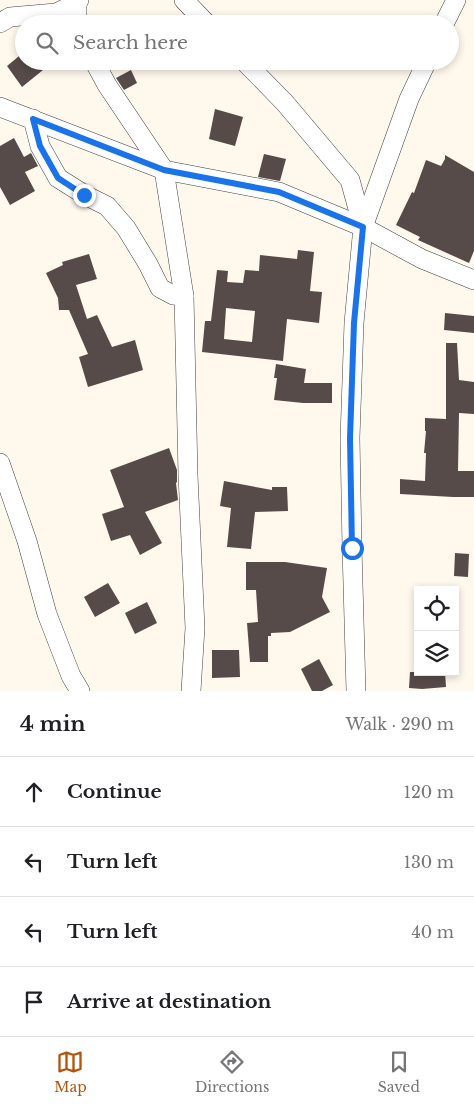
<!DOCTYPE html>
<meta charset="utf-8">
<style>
body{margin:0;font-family:"Libre Baskerville",serif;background:#f6f6f6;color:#202124}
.controls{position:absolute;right:15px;bottom:15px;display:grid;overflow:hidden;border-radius:0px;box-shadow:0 2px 8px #0003}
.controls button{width:45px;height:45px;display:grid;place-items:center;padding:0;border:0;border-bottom:1px solid #e0e0e0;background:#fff;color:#202124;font:25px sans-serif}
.stop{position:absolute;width:15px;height:15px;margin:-11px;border:4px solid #1a73e8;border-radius:50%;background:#fff}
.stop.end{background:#1a73e8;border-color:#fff;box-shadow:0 1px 5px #0008}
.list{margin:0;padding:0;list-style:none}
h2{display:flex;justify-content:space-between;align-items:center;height:65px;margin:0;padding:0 20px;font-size:21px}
h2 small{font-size:16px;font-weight:400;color:#757577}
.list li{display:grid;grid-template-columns:32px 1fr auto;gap:15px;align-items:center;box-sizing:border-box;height:70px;padding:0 20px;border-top:1px solid #e0e0e0}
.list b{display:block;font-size:19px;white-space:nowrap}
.list em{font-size:16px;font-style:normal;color:#757577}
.icon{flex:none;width:28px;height:28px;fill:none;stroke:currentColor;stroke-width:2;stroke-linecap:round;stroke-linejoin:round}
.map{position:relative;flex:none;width:474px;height:691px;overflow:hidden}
.search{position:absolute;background:#fff;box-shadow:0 2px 8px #0003;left:15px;right:15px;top:15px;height:55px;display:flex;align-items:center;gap:12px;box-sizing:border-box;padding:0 18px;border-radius:28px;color:#757577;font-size:19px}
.sheet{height:345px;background:#fff}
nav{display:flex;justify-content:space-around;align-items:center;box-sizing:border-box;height:70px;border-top:1px solid #e0e0e0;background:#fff;font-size:14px;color:#757577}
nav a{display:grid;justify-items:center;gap:2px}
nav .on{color:#b45309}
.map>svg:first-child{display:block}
</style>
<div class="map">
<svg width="474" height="691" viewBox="0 0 474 691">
<rect width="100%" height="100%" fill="#fff8ed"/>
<!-- building -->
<g fill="#564b49" fill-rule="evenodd">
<path d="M24,52V61H36L43,70L22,87L7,66Z"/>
<path d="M131,70L137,83L124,90L116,78Z"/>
<path d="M215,109L243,117L235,146L209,139Z"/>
<path d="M14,138L24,157L31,153L38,166L25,172L35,191L10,205L0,187V146Z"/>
<path d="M264,154L286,159L280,181L258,177Z"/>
<path d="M445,155L474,172V251L469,263L418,240L420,237L396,225L412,192L414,193L426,160L441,166L445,159Z"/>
<path d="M298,250L314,252L310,291L322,292L319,323L287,319L283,361L202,352L205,321H211L217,270L228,271L227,282L243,283L245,270L259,271L260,255L297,259ZM226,308L255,311L252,342L224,339Z"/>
<path d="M89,254L97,279L76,285L87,319L97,315L112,347L135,340L143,370L88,387L79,357L88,354L69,310H59L58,298L46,273L63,265L62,262Z"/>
<path d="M445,313L474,316V333L444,330Z"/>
<path d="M446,343H457L459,380L474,382V414L459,413L458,471H474V497H453L400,494V479L425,481L426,453H424L426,431H425V418L446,419Z"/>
<path d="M276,364L306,369L304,383H332V403H303L274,400L277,378H274Z"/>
<path d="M169,448L177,470V482L176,483L178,500L145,512L162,543L140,555L130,535L111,541L102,514L124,507L110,470Z"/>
<path d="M224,481L272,490V487H287L288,511L255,512L251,549L227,547L231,508L220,506Z"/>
<path d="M455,553L469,554L468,577L454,576Z"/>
<path d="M246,562H285L327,568L322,597L330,612L290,632L271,633V636H268V662H250L247,623L258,622L256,590H246Z"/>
<path d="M108,583L120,603L95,617L84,597Z"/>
<path d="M147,602L157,623L135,634L125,613Z"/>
<path d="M212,650H239L240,677L212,678Z"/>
<path d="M319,659L333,685L322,691H312L301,669Z"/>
<path d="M410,672H445L446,687L422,689L409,688Z"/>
</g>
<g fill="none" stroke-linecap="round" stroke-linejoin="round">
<!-- street casing -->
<g stroke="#404040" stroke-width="20">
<g id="street">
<path d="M184,0L207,24"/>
<path d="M0,23L10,17L56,13L77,3L79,0"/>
<path d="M77,24V3"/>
<path d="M444,24L456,0"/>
<path d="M94,61L107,85L164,170L184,296L188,475L195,628L191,691"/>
<path d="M244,61L285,103L350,180L363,227"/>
<path d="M0,107L164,170L279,192L363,227L422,259L474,280"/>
<path d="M33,119L40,146L58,178L85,195L107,206L126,228L148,264L160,288L173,295L184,296"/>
<path d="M0,463L27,541L47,614L71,676L80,691"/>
<path d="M356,691L352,548L350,438L354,323L363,227L409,99L427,61"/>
</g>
</g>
<!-- street -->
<use href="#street" stroke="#fff" stroke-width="19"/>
</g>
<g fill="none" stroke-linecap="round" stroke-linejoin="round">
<!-- route -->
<path stroke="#1a73e8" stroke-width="6" d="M84,195L58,178L40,146L33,119L164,170L279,192L363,227L354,323L350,438L352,548"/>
</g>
</svg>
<div class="controls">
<button><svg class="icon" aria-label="locate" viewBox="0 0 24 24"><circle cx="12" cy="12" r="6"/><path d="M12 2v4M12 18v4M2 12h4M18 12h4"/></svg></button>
<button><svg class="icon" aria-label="layers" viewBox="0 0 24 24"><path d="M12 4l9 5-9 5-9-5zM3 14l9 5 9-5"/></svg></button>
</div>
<div class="stop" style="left:352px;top:548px"></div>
<div class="stop end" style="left:84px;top:195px"></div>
<div class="search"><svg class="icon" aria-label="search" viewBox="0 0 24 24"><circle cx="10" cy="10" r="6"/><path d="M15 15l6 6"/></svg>Search here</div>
</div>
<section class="sheet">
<h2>4 min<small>Walk · 290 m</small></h2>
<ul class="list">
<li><svg class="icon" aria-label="ahead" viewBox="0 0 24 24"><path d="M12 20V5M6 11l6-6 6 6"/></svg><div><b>Continue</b></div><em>120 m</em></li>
<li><svg class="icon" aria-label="left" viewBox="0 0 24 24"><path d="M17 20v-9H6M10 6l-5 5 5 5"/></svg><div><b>Turn left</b></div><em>130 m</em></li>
<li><svg class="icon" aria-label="left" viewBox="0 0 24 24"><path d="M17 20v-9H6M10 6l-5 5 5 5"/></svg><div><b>Turn left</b></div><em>40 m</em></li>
<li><svg class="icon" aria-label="arrive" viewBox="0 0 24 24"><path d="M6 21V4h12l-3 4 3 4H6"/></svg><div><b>Arrive at destination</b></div></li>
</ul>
</section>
<nav>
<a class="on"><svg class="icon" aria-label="map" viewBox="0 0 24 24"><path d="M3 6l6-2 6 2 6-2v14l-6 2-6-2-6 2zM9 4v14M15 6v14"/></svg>Map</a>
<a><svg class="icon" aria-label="directions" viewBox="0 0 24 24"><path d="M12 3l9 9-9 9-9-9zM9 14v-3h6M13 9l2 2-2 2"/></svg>Directions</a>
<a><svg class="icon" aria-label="saved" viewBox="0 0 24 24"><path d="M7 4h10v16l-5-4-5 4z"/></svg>Saved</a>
</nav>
